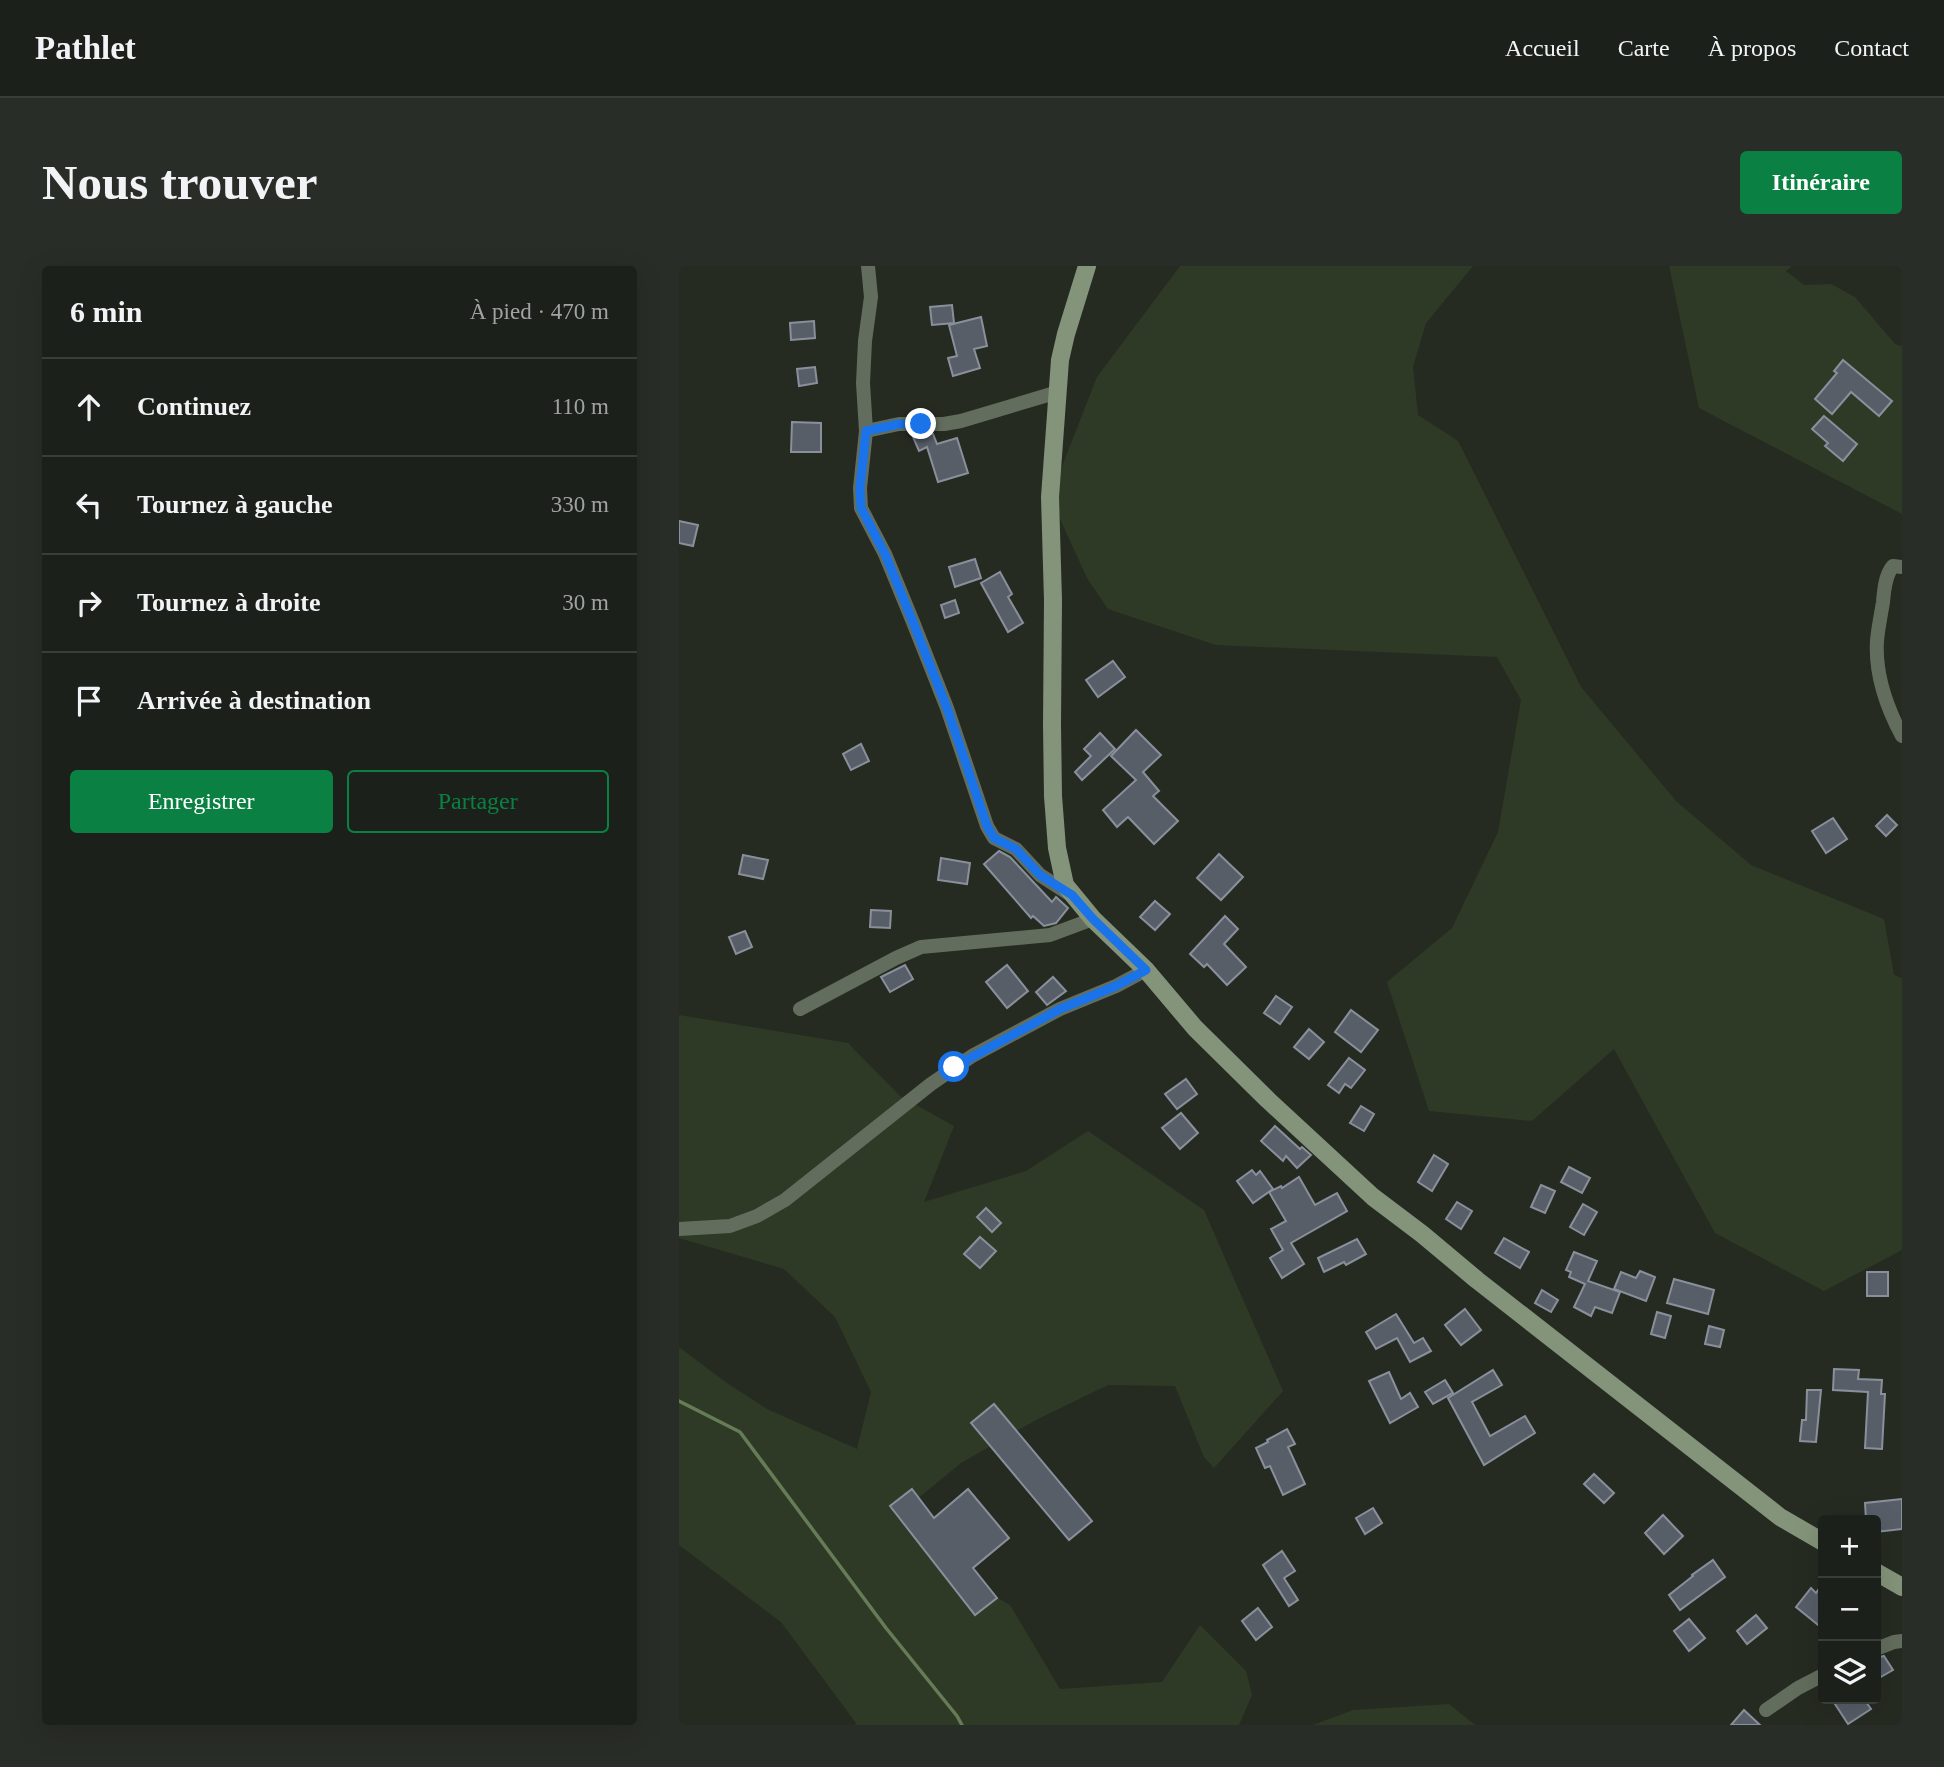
<!DOCTYPE html>
<html lang="fr">
<meta charset="utf-8">
<style>
body{margin:0;font-family:"Times New Roman",serif;background:#292d27;color:#f1f3f6}
.controls{position:absolute;right:21px;bottom:21px;display:grid;overflow:hidden;border-radius:7px;box-shadow:0 7px 28px #0002}
.controls button{width:63px;height:63px;display:grid;place-items:center;padding:0;border:0;border-bottom:2px solid #3a3e39;background:#1c201a;color:#f1f3f6;font:35px sans-serif}
.stop{position:absolute;width:21px;height:21px;margin:-16px;border:5px solid #1a73e8;border-radius:50%;background:#fff}
.stop.end{background:#1a73e8;border-color:#fff;box-shadow:0 2px 7px #0008}
.list{margin:0;padding:0;list-style:none}
h2{display:flex;justify-content:space-between;align-items:center;height:91px;margin:0;padding:0 28px;font-size:30px}
h2 small{font-size:23px;font-weight:400;color:#a0a3a2}
.list li{display:grid;grid-template-columns:46px 1fr auto;gap:21px;align-items:center;box-sizing:border-box;height:98px;padding:0 28px;border-top:2px solid #3a3e39}
.list b{display:block;font-size:26px;white-space:nowrap}
.list em{font-size:23px;font-style:normal;color:#a0a3a2}
.actions{display:flex;gap:14px;padding:21px 28px}
.actions a{flex:1;padding:16px 0;border:2px solid #0b8043;border-radius:7px;text-align:center;font-size:24px;color:#0b8043}
.actions .main{background:#0b8043;color:#fff}
.icon{flex:none;width:38px;height:38px;fill:none;stroke:currentColor;stroke-width:2;stroke-linecap:round;stroke-linejoin:round}
.map{position:relative;flex:none;width:1223px;height:1459px;overflow:hidden;border-radius:7px}
header{display:flex;align-items:center;gap:42px;box-sizing:border-box;height:98px;padding:0 35px;background:#1c201a;border-bottom:2px solid #3a3e39}
header strong{font-size:33px}
nav{display:flex;gap:38px;margin-inline-start:auto;font-size:24px}
.intro{display:flex;align-items:center;justify-content:space-between;box-sizing:border-box;height:168px;padding:0 42px}
h1{margin:0;font-size:49px}
.button{padding:18px 32px;border-radius:7px;background:#0b8043;color:#fff;font-size:24px;font-weight:700}
main{display:flex;gap:42px;padding:0 42px}
aside{flex:1;background:#1c201a;border-radius:7px;box-shadow:0 7px 28px #0002}
.map>svg:first-child{display:block}
</style>
<header>
<strong>Pathlet</strong>
<nav><a>Accueil</a><a>Carte</a><a>À propos</a><a>Contact</a></nav>
</header>
<div class="intro"><h1>Nous trouver</h1><a class="button">Itinéraire</a></div>
<main>
<aside>
<h2>6 min<small>À pied · 470 m</small></h2>
<ul class="list">
<li><svg class="icon" aria-label="ahead" viewBox="0 0 24 24"><path d="M12 20V5M6 11l6-6 6 6"/></svg><div><b>Continuez</b></div><em>110 m</em></li>
<li><svg class="icon" aria-label="left" viewBox="0 0 24 24"><path d="M17 20v-9H6M10 6l-5 5 5 5"/></svg><div><b>Tournez à gauche</b></div><em>330 m</em></li>
<li><svg class="icon" aria-label="right" viewBox="0 0 24 24"><path d="M7 20v-9h11M14 6l5 5-5 5"/></svg><div><b>Tournez à droite</b></div><em>30 m</em></li>
<li><svg class="icon" aria-label="arrive" viewBox="0 0 24 24"><path d="M6 21V4h12l-3 4 3 4H6"/></svg><div><b>Arrivée à destination</b></div></li>
</ul>
<div class="actions"><a class="main">Enregistrer</a><a>Partager</a></div>
</aside>
<div class="map">
<svg width="1223" height="1459" viewBox="0 0 1223 1459">
<rect width="100%" height="100%" fill="#262b22"/>
<!-- green -->
<g fill="#2e3a25">
<path d="M501,0H794L747,57L734,101L739,149L779,175L902,421L997,535L1072,599L1205,653L1215,709L1223,712V984L1145,1025L1036,967L935,783L853,855L750,845L708,716L773,662L819,566L842,434L818,391L537,379L429,343L408,312L371,231L418,111Z"/>
<path d="M990,0H1113L1107,5L1125,19L1152,18L1176,31L1216,78L1223,80V248L1020,142Z"/>
<path d="M0,749L169,777L221,830L275,860L245,936L347,905L409,865L525,944L604,1125L535,1202L525,1191L496,1120L429,1119L359,1153L282,1197L220,1248L258,1296L331,1339L381,1423L483,1416L521,1359L567,1405L573,1429L560,1459H176L177,1457L102,1356L0,1279V1081L45,1115L88,1143L178,1183L192,1126L156,1051L105,1003L0,972Z"/>
<path d="M770,1438L796,1459H634L674,1444Z"/>
</g>
<g fill="none" stroke-linecap="round" stroke-linejoin="round">
<!-- stream -->
<path stroke="#667c56" stroke-width="3.5" d="M0,1135L61,1166L207,1362L278,1450L283,1459"/>
</g>
<!-- building -->
<g fill="#575e68" stroke="#89909b" stroke-width="2">
<path d="M273,39L275,57L253,59L251,41Z"/>
<path d="M302,51L308,80L295,83L301,102L274,110L269,92L278,90L270,59Z"/>
<path d="M135,55L136,72L112,74L111,57Z"/>
<path d="M1164,94L1213,135L1200,150L1172,126L1153,148L1136,133L1158,107L1155,105Z"/>
<path d="M136,101L138,117L120,120L118,103Z"/>
<path d="M1145,150L1178,178L1164,195L1146,180L1149,177L1133,163Z"/>
<path d="M113,156L142,157V186H112Z"/>
<path d="M242,168H254L258,178L278,172L289,207L259,216L248,181L240,185L234,171Z"/>
<path d="M0,255L19,259L14,280L0,277Z"/>
<path d="M296,293L302,312L276,321L270,301Z"/>
<path d="M321,306L333,328L329,331L344,357L329,366L302,317Z"/>
<path d="M276,334L280,347L266,352L262,339Z"/>
<path d="M434,395L446,411L419,431L407,414Z"/>
<path d="M457,464L482,489L464,506L480,525L474,530L499,555L475,578L449,551L438,561L424,544L457,514L432,490Z"/>
<path d="M421,467L436,483L403,514L396,506L412,490L405,483Z"/>
<path d="M182,478L190,495L172,504L164,488Z"/>
<path d="M1208,549L1218,559L1207,570L1197,560Z"/>
<path d="M1154,552L1168,573L1147,587L1133,565Z"/>
<path d="M320,585L331,591L373,636L377,631L389,642L377,657L365,660L354,650L352,652L305,598Z"/>
<path d="M540,588L564,611L542,634L518,612Z"/>
<path d="M64,589L89,594L84,613L60,608Z"/>
<path d="M262,592L291,597L288,618L259,614Z"/>
<path d="M476,635L491,648L476,664L461,651Z"/>
<path d="M192,644L212,645L211,662L191,661Z"/>
<path d="M546,650L559,663L545,678L567,701L548,719L528,698L525,701L511,688Z"/>
<path d="M66,665L73,681L57,688L50,671Z"/>
<path d="M226,699L234,713L211,726L202,711Z"/>
<path d="M328,699L349,725L328,742L307,716Z"/>
<path d="M374,711L387,725L368,739L357,726Z"/>
<path d="M597,730L613,741L601,758L585,747Z"/>
<path d="M672,744L699,764L682,786L656,766Z"/>
<path d="M630,763L645,776L630,793L615,781Z"/>
<path d="M670,792L686,804L672,822L666,818L660,827L649,819Z"/>
<path d="M507,813L518,828L498,843L486,828Z"/>
<path d="M682,840L695,848L685,865L671,857Z"/>
<path d="M502,847L519,867L501,883L483,862Z"/>
<path d="M596,860L621,883L623,881L632,889L618,902L607,890L604,895L582,875Z"/>
<path d="M755,889L769,898L753,925L739,916Z"/>
<path d="M890,901L911,912L903,927L882,916Z"/>
<path d="M573,904L577,909L581,905L594,923L574,937L558,915Z"/>
<path d="M620,911L636,939L658,927L668,945L612,977L625,998L603,1012L591,992L604,984L592,963L607,955L590,926L602,920L603,922Z"/>
<path d="M862,919L876,925L866,947L852,941Z"/>
<path d="M778,936L793,945L782,963L767,953Z"/>
<path d="M904,938L918,946L905,969L891,961Z"/>
<path d="M307,942L322,957L313,966L298,951Z"/>
<path d="M301,971L317,985L301,1002L285,988Z"/>
<path d="M825,972L850,986L841,1002L816,987Z"/>
<path d="M678,973L687,988L667,999L665,996L645,1006L639,992Z"/>
<path d="M895,986L918,995L909,1015L941,1026L933,1047L916,1041L912,1050L895,1041L906,1018L890,1011L892,1006L887,1004Z"/>
<path d="M961,1005L976,1011L967,1035L935,1023L942,1006L957,1012Z"/>
<rect x="1188" y="1006" width="21" height="24"/>
<path d="M995,1013L1035,1024L1029,1048L988,1037Z"/>
<path d="M863,1024L879,1034L872,1046L856,1037Z"/>
<path d="M786,1043L802,1064L782,1079L766,1059Z"/>
<path d="M978,1046L992,1050L986,1072L972,1068Z"/>
<path d="M717,1048L735,1077L744,1072L752,1085L731,1096L718,1072L697,1083L687,1066Z"/>
<path d="M1030,1060L1045,1064L1041,1081L1026,1078Z"/>
<path d="M1155,1103L1180,1104L1179,1113L1203,1114L1202,1128H1206L1203,1183L1186,1182L1189,1126L1154,1124Z"/>
<path d="M814,1104L823,1119L793,1136L811,1170L846,1150L856,1167L805,1199L769,1132Z"/>
<path d="M710,1106L722,1133L731,1127L739,1141L711,1157L690,1115Z"/>
<path d="M766,1114L774,1127L754,1138L746,1126Z"/>
<path d="M1128,1124H1142L1137,1176L1121,1175L1123,1154H1127Z"/>
<path d="M315,1138L413,1255L390,1274L292,1157Z"/>
<path d="M608,1163L616,1178L609,1181L626,1218L604,1229L591,1200L586,1202L577,1182L589,1176L588,1174Z"/>
<path d="M915,1208L935,1227L925,1237L905,1218Z"/>
<path d="M233,1223L255,1252L289,1223L330,1272L294,1302L318,1332L296,1349L211,1240Z"/>
<path d="M1223,1233V1263L1197,1266V1254H1187L1186,1237Z"/>
<path d="M694,1242L703,1257L686,1268L677,1252Z"/>
<path d="M984,1249L1004,1270L985,1288L966,1267Z"/>
<path d="M603,1285L616,1305L605,1312L619,1334L610,1340L584,1299Z"/>
<path d="M1034,1294L1046,1311L1001,1344L990,1329L1014,1310L1013,1309Z"/>
<path d="M1144,1317V1363L1117,1341L1132,1322L1137,1327Z"/>
<path d="M579,1342L593,1361L577,1374L563,1355Z"/>
<path d="M1077,1349L1088,1362L1068,1378L1058,1365Z"/>
<path d="M1010,1353L1026,1372L1010,1385L995,1365Z"/>
<path d="M1205,1390L1214,1404L1200,1412L1197,1407V1392Z"/>
<path d="M1165,1433H1185L1192,1443L1169,1458L1156,1438Z"/>
<path d="M1065,1444L1081,1459H1052Z"/>
</g>
<g fill="none" stroke-linecap="round" stroke-linejoin="round">
<!-- street -->
<g stroke="#636d5d" stroke-width="14">
<path d="M189,0L192,31L186,75L184,117L187,165L181,222L182,242L206,288L234,356L268,442L308,560L315,572L337,583L361,609L392,629"/>
<path d="M187,165L220,158H265L282,155L379,126"/>
<path d="M1223,301L1214,300C1206,309 1205,325 1204,336C1202,349 1199,362 1198,375C1196,407 1208,442 1223,470"/>
<path d="M121,743L217,692L242,681L371,669L414,653"/>
<path d="M0,963L51,960L78,950L106,934L252,818L293,790L381,743L437,720L467,704"/>
<path d="M1197,1383L1215,1376L1223,1375"/>
<path d="M1087,1444L1119,1422L1144,1409"/>
</g>
<!-- secondary -->
<g stroke="#84947a" stroke-width="18">
<path d="M408,0L387,68L381,94L371,231L374,334L373,459L374,530L378,582L386,619L414,653L467,704L516,762L589,834L694,931L743,968L798,1014L1101,1251L1144,1276"/>
<path d="M1197,1306L1223,1321"/>
</g>
</g>
<g fill="none" stroke-linecap="round" stroke-linejoin="round">
<!-- route -->
<path stroke="#1a73e8" stroke-width="9" d="M242,158H220L187,165L181,222L182,242L206,288L234,356L268,442L308,560L315,572L337,583L361,609L393,629L414,653L467,704L437,720L381,743L275,801"/>
</g>
</svg>
<div class="controls">
<button>+</button>
<button>−</button>
<button><svg class="icon" aria-label="layers" viewBox="0 0 24 24"><path d="M12 4l9 5-9 5-9-5zM3 14l9 5 9-5"/></svg></button>
</div>
<div class="stop" style="left:275px;top:801px"></div>
<div class="stop end" style="left:242px;top:158px"></div>
</div>
</main>
